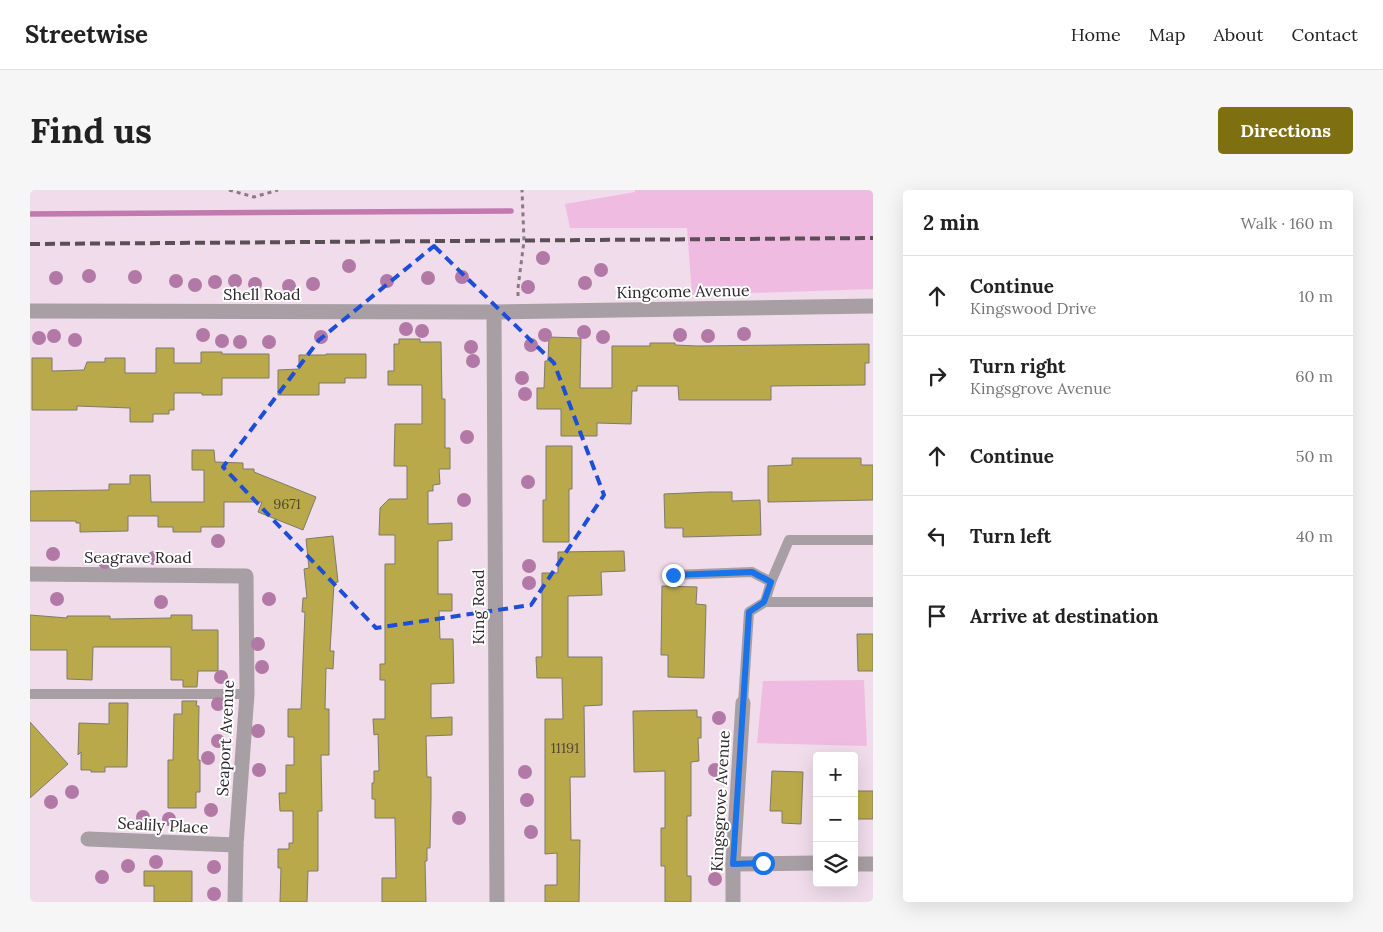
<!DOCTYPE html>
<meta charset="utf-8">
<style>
body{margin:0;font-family:Lora,serif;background:#f6f6f6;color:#222}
.controls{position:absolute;right:15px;bottom:15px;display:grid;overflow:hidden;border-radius:5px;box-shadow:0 5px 20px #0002}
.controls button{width:45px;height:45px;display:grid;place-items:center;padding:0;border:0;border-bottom:1px solid #e0e0e0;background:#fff;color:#222;font:25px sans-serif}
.stop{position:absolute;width:15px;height:15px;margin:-11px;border:4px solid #1a73e8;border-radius:50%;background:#fff}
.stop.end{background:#1a73e8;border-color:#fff;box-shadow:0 1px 5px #0008}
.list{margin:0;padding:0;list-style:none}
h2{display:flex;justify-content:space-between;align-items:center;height:65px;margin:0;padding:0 20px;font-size:21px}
h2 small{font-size:16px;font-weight:400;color:#767676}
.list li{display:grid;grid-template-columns:32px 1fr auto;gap:15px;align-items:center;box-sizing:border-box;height:80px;padding:0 20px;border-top:1px solid #e0e0e0}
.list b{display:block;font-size:19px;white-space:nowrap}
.list p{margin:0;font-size:16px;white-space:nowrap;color:#767676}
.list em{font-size:16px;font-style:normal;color:#767676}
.icon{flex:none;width:28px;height:28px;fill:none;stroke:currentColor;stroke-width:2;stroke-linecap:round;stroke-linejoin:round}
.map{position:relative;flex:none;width:843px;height:712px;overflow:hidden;border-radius:5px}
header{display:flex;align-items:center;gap:30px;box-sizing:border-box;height:70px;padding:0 25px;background:#fff;border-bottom:1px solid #e0e0e0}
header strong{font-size:24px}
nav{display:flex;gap:28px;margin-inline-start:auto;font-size:18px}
.intro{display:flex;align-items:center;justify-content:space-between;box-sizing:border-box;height:120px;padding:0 30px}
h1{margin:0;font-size:35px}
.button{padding:12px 22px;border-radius:5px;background:#7e7010;color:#fff;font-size:18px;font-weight:700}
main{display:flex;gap:30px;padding:0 30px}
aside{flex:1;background:#fff;border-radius:5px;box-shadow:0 5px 20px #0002}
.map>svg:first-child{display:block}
</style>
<header>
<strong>Streetwise</strong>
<nav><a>Home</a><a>Map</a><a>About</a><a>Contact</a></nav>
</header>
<div class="intro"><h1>Find us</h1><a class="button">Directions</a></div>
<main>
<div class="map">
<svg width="843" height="712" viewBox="0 0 843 712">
<rect width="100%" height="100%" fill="#f0dcea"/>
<!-- green -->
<g fill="#f0bbe1">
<path d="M605,0H843V99L662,105L657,38H540L535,14L605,2Z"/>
<path d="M834,490L837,556L727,553L733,491Z"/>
</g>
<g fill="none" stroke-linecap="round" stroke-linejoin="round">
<!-- stream -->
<path stroke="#c279b0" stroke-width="5.5" d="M0,24L481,21"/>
</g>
<!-- building -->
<g fill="#b9a94b" stroke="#7e7b68">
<path d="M519,147L551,148L550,198H582V156H620V153H645V155L667,156L839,154V173H835V195L741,196V210H649L648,196H607V201H602L601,234L567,233V246H531V219H507V198H514L515,171H518Z"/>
<path d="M369,149H390V152H411L412,209H415V258H420V279H409L410,294L403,295V301H398V334L422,333V350L408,351V404H422V421H409L410,449H423L424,493L401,494V528L422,527V545L396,546L397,587H401V609L400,658H397V671H395L396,712H352V688H366L365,628H345V609H342V593H344V581H349L348,544L344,545L343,529H355V490H350V474H355V374H365V345H349L350,318L359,309H377V276H364L365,234H392V195H358V181H364V154H369Z"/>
<path d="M126,158H144V173H171V162H192V164H239V188H192V205H172V203H144V220H139V224H123V232H100V218L47,216V220H2V168H22V181L54,180L57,172H75V168H95V183H126Z"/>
<path d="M296,164H336V188H315V193H289V205H248V180L269,179V165H296Z"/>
<path d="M516,256H542V299H539V352H513V310H516Z"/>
<path d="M162,260H184L185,272L213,273V279H224V282L286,307L273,340L228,322L232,312H194V337H171V342H143V337H128V326H98V341L50,342V333H46V331H0V301L79,300V294H100V285H120L121,312H174V280H162Z"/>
<path d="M762,268H831V275H843V310L738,312V276L762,275Z"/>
<path d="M679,302H702V311L730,310L731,345L653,347V338H635L634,304Z"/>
<path d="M303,346L308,392L304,393L300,461H304L303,479L296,478L295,519H299V565H291L292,621H288V681H278L277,712H250L251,678H248V659H259V653H263V621H250L249,603H256V575H264V547H258V519H271L275,422H272L273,408H277L274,379L279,378L276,349Z"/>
<path d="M594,361L595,381L571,382L572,405L538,406V467H572V515L554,516L555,587H540L541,650H550L549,712H515V695H527V663L515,664V529H533L532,488H507L506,467H512V383H528V362Z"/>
<path d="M632,396L667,397L666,414L676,415L674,488L638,487V465H631Z"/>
<path d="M0,425L37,428V426H80V429L141,428V425H162V440H188V481H168L167,497H153V490H141V457H63L62,490L37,489V460H0Z"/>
<path d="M827,444H843V481H828Z"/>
<path d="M152,511H167L166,516H169L168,570H170V602H166V618H138V570H143L144,524H152Z"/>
<path d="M79,513H98L97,577H75V582H61V580H51V562L48,565L49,533L79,534Z"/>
<path d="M667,520V527H671V548H668L669,571L661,572V626H657V686H661V712H635V676H631V638H635V581L604,582L603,521Z"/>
<path d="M0,532L38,574L0,608Z"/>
<path d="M742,581L773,582L771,634L752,633V621H740Z"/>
<rect x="824" y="601" width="19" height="28"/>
<path d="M114,681H162V712H124V696H114Z"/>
</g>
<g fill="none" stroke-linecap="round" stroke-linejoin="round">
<!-- path -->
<g stroke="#897b84" stroke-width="3" stroke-dasharray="4 4" stroke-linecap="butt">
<path d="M199,0L224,7L248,0"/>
<path d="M488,106V98L494,51L492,0"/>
</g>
<!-- lane -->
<g stroke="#a79fa4" stroke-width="10">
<path d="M843,350H759L741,392L735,412H843"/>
<path d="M643,385L722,382L741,392"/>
<path d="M0,504H217"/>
<path d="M713,513L719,422L735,412"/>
</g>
<!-- street -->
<g stroke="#a79fa4" stroke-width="15">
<path d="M0,121L464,122L843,116"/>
<path d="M464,122L467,712"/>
<path d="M0,384L216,386L217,504L206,655L205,712"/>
<path d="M58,649L206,655"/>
<path d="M703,674L787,673"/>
<path d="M824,674H843"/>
<path d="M703,712V674L713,513"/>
</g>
<!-- rail -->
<path stroke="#5a4f56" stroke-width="4" stroke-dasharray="10 5" stroke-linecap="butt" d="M0,54L843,48"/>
</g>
<!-- trees -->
<g fill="#b278a6">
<circle cx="513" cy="68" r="7"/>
<circle cx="319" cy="76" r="7"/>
<circle cx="571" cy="80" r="7"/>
<circle cx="59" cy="86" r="7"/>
<circle cx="105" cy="87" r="7"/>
<circle cx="432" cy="87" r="7"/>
<circle cx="26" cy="88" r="7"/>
<circle cx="398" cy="88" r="7"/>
<circle cx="146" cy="91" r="7"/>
<circle cx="205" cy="91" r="7"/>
<circle cx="357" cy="91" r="7"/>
<circle cx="185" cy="92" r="7"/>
<circle cx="555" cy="93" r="7"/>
<circle cx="225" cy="94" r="7"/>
<circle cx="283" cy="94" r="7"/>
<circle cx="165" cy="95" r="7"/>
<circle cx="259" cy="96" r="7"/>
<circle cx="498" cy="97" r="7"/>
<circle cx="376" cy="139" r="7"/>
<circle cx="392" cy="141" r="7"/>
<circle cx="554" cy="142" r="7"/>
<circle cx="714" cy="144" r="7"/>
<circle cx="173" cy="145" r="7"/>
<circle cx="515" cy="145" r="7"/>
<circle cx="650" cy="145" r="7"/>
<circle cx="24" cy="146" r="7"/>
<circle cx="678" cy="146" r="7"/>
<circle cx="291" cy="147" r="7"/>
<circle cx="573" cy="147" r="7"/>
<circle cx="9" cy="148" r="7"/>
<circle cx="45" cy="150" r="7"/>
<circle cx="192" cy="151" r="7"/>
<circle cx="210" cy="152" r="7"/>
<circle cx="239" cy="152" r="7"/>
<circle cx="501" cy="155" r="7"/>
<circle cx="441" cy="157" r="7"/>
<circle cx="443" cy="171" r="7"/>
<circle cx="492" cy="188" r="7"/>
<circle cx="495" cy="204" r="7"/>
<circle cx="437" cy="247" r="7"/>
<circle cx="498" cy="292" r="7"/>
<circle cx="434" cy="310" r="7"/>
<circle cx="188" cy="351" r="7"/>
<circle cx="23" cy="364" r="7"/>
<circle cx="124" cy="368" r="7"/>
<circle cx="75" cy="372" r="7"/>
<circle cx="499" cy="376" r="7"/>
<circle cx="499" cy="393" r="7"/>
<circle cx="27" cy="409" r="7"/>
<circle cx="239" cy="409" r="7"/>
<circle cx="131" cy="412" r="7"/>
<circle cx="228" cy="454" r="7"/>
<circle cx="232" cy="477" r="7"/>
<circle cx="191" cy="487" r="7"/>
<circle cx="188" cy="514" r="7"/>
<circle cx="689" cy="528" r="7"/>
<circle cx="228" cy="541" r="7"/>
<circle cx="188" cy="551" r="7"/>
<circle cx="178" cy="568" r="7"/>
<circle cx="229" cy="580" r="7"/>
<circle cx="685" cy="580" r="7"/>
<circle cx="495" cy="582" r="7"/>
<circle cx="42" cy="602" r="7"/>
<circle cx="497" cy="610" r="7"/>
<circle cx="21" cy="612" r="7"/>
<circle cx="181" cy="620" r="7"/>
<circle cx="113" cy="627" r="7"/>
<circle cx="429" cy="628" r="7"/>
<circle cx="139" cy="629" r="7"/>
<circle cx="501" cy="642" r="7"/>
<circle cx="126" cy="672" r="7"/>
<circle cx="98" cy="676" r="7"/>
<circle cx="184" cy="677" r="7"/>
<circle cx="72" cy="687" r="7"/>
<circle cx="685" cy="689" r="7"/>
<circle cx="184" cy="704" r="7"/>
</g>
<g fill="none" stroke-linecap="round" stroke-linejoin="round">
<!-- route -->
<path stroke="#1a73e8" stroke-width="6" d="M643,385L722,382L741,392L734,412L719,422L703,674L733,673"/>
</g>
<!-- marked area -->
<path fill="none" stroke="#1d4ed8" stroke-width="4" stroke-dasharray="10 6" stroke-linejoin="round" d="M404,56L524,173L574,305L501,415L346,438L193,277L289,150Z"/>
<g text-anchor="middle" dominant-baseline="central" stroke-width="4" stroke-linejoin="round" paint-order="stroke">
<!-- number labels -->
<g font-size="14" fill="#504632">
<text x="257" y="314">9671</text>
<text x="535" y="558">11191</text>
</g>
<!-- street labels -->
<g font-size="16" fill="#2d252a" stroke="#fff">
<text transform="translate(653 101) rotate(-1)">Kingcome Avenue</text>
<text x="232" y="104">Shell Road</text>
<text x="108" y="367">Seagrave Road</text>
<text transform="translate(448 417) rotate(-90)">King Road</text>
<text transform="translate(195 548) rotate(-87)">Seaport Avenue</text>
<text transform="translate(690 611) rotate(-87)">Kingsgrove Avenue</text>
<text transform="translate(133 635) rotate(3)">Sealily Place</text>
</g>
</g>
</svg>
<div class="controls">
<button>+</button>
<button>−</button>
<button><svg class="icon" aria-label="layers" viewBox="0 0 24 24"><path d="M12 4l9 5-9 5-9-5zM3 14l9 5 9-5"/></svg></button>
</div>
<div class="stop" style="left:733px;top:673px"></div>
<div class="stop end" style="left:643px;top:385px"></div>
</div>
<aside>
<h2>2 min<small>Walk · 160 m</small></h2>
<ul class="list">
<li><svg class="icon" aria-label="ahead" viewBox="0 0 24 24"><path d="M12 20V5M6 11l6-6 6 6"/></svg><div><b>Continue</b><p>Kingswood Drive</p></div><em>10 m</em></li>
<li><svg class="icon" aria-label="right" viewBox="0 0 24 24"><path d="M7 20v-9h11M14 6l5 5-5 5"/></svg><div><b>Turn right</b><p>Kingsgrove Avenue</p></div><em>60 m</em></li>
<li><svg class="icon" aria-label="ahead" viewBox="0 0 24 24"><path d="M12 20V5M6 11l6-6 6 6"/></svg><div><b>Continue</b></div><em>50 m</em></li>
<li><svg class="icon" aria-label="left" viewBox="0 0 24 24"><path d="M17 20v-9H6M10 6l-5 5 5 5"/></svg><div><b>Turn left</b></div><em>40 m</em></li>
<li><svg class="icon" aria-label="arrive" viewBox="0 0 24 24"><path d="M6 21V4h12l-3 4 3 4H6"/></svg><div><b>Arrive at destination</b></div></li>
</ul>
</aside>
</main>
